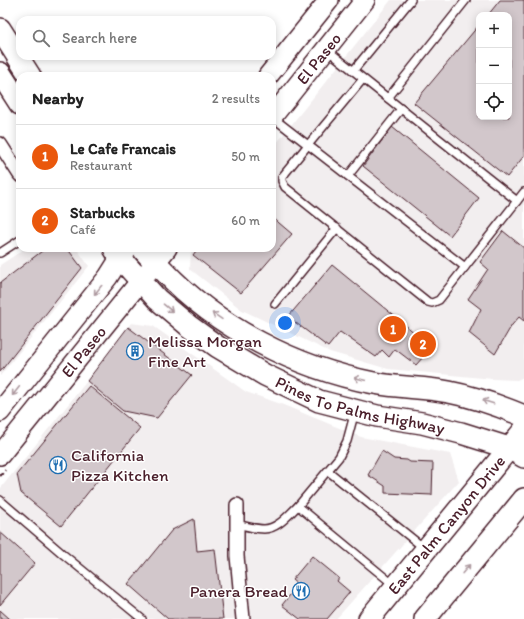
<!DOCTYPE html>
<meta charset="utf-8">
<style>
body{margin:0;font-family:Itim,sans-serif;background:#f6f6f6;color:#222}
.controls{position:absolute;right:12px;top:12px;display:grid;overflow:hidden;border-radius:8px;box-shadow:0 2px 10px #0003}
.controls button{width:36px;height:36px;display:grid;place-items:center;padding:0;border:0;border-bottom:1px solid #e0e0e0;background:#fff;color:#222;font:20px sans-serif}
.you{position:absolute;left:285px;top:323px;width:14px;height:14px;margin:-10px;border:3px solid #fff;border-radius:50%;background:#1a73e8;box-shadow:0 0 0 6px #1a73e833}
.badge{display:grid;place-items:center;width:26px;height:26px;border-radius:50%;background:#ea580c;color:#fff;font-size:13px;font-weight:700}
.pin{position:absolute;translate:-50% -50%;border:2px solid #fff;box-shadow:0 1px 4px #0006}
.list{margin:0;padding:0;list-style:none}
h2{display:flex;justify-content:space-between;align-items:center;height:52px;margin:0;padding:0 16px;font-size:17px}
h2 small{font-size:13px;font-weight:400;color:#767676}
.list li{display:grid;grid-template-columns:26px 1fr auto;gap:12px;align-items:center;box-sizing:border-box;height:64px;padding:0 16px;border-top:1px solid #e0e0e0}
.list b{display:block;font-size:15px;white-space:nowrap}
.list p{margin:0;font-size:13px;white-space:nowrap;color:#767676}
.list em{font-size:13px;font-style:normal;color:#767676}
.icon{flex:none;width:22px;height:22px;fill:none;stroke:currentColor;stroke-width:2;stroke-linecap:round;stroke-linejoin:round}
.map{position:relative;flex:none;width:524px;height:619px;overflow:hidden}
.search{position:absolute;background:#fff;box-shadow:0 2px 10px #0003;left:16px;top:16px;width:260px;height:44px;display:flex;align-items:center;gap:10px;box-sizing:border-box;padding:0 14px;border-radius:12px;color:#767676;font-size:15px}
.panel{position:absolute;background:#fff;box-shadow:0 2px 10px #0003;left:16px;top:72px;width:260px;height:180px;border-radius:12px}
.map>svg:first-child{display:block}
</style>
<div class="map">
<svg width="524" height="619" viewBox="0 0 524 619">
<rect width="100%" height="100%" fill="#fff"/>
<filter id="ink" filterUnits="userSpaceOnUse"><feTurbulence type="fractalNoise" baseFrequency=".025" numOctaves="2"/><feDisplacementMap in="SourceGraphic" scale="8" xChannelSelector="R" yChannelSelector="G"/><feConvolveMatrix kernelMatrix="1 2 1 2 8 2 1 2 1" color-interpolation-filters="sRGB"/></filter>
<g filter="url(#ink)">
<!-- built -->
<g fill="#f2eeef" fill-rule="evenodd">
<path d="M391,0H524V377L517,380L493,379L388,369L330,352L242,310L190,269L191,250L193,248H272V149ZM479,15H509V117H479Z"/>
<path d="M26,248H76L89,266L0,376V265Z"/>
<path d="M131,323L153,326L246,392L281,404L361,437L450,454L459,481L336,619H0V489L87,381Z"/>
</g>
<!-- building -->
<g fill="#d2c7cb" stroke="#4a1f2b">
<path d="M500,0H524V156L507,177L414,103L479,25V117H509V15H488Z"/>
<path d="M392,127L479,198L450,236L363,166Z"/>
<path d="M272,217L292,234L241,293L193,255L198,248H272Z"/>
<path d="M503,231L524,248V321L519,317L512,325L495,354L469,333L481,309L468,299L488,269L480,262Z"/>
<path d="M46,248H67L82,268L0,372V283Z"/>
<path d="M332,265L432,347L416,365L395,349L389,357L382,350L376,357L340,332L328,347L288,317Z"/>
<path d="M128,327L192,375L157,418L123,411L87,381Z"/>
<path d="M89,386L140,428L61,526L21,493L17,474Z"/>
<path d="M382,451L394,459L407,460L410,462L433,463L432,495L385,493V486L368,475Z"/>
<path d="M194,519L197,551L215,549L223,619H168L128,584L172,530Z"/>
<path d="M0,532L35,563L0,605Z"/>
<path d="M312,556L339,578L337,581L350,592L327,619H300L282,605L298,585L292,580Z"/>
<path d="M0,610L10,619H0Z"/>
</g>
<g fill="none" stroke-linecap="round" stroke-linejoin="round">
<!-- lane casing -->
<g stroke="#4a1f2b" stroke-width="10">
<g id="lane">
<path d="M353,71L411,0"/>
<path d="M363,79L308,145L282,177V181L285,187L428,302L432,303L439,300L465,267"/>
<path d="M388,98L466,0"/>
<path d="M272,117L465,267L517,201L326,49"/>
<path d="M348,176L401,109"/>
<path d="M517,201L524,192"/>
<path d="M0,253L20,240"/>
<path d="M275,304L337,228"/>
<path d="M355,411L347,441L339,457L298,506L394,585"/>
<path d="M328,471L424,548"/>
<path d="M0,500L64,555L142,619"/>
<path d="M236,524C245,526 255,529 264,529C278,529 289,514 298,506"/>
</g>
</g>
<!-- street casing -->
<g stroke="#4a1f2b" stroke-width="16">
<g id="street">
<path d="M0,144L20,175"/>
<path d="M237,505V556L243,619"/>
</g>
</g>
<!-- secondary casing -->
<g stroke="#4a1f2b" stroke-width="22">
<g id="secondary">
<path d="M268,76L329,0"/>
<path id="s1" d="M272,117L365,0"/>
<path d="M0,412L108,277L120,258L129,248"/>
<path id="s2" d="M0,455L167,248"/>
</g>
</g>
<!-- primary casing -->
<g stroke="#4a1f2b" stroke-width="24">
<g id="primary">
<path d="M0,29L30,76"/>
<path d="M0,73L20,104"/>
<path id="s3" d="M114,248L120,258L157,299L189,326L218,347L265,375L319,401L377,416L422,423L461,433L509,448L524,457"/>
<path d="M142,248C148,256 156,263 163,270C218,328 296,368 374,383C399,388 425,387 449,392C475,397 500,406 524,416"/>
<path id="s4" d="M369,619L524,430"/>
<path d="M425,619L524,499"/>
</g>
</g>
<!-- path -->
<path stroke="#4a1f2b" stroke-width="2.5" stroke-dasharray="4 3" stroke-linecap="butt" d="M0,476L5,470"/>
<!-- lane -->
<use href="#lane" stroke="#fff" stroke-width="7"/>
<!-- street -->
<use href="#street" stroke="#fff" stroke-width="13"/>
<!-- secondary -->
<use href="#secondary" stroke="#fff" stroke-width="19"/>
<!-- primary -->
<use href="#primary" stroke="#fff" stroke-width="21"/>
</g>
<!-- one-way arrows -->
<defs><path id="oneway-shaft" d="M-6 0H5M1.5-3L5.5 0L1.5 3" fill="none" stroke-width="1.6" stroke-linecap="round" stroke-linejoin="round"/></defs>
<g stroke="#ae9aa0">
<use href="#oneway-shaft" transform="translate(98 290) rotate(129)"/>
<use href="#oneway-shaft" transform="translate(168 308) rotate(40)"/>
<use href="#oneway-shaft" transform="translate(217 316) rotate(-146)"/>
<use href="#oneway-shaft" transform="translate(360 379) rotate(-166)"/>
<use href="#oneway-shaft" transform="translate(16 391) rotate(129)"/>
<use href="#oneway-shaft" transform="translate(488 402) rotate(-162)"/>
<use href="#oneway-shaft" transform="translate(466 569) rotate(-50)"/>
</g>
</g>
<!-- icons -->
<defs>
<g id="building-ring" transform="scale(0.9)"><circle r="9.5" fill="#fff" stroke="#1f6fb2" stroke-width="1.5"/><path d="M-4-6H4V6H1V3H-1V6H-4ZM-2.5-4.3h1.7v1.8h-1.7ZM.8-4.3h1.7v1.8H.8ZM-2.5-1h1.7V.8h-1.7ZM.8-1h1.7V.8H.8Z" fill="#1f6fb2"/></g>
<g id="restaurant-ring" transform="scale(0.9)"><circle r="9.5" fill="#fff" stroke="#1f6fb2" stroke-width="1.5"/><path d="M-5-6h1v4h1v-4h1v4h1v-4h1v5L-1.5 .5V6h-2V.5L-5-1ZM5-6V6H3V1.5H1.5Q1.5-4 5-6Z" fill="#1f6fb2"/></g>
</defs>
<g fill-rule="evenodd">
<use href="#building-ring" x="135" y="351"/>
<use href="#restaurant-ring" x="58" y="465"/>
<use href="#restaurant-ring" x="301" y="591"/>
</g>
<g text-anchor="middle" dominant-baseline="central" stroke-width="3" stroke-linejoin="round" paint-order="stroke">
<!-- street labels -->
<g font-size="17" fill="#4a1f2b" stroke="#fff">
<text stroke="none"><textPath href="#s1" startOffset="75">El Paseo</textPath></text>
<text stroke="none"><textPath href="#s2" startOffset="133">El Paseo</textPath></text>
<text stroke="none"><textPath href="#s3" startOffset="300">Pines To Palms Highway</textPath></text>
<text stroke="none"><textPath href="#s4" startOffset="122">East Palm Canyon Drive</textPath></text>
</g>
<!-- poi labels -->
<g font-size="17" fill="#4a1f2b" stroke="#fff" text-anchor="start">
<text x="148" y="341">Melissa Morgan<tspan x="148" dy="20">Fine Art</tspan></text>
<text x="71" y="455">California<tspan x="71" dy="20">Pizza Kitchen</tspan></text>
<text x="288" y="591" text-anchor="end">Panera Bread</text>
</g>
</g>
</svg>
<div class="controls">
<button>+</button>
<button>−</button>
<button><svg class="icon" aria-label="locate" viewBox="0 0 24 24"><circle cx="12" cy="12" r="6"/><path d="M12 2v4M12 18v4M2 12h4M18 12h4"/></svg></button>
</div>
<div class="you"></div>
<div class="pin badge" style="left:393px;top:329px">1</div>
<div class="pin badge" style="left:423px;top:344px">2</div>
<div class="search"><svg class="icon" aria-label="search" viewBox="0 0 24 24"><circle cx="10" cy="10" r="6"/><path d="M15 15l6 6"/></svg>Search here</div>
<section class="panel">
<h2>Nearby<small>2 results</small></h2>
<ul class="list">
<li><span class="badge">1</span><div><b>Le Cafe Francais</b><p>Restaurant</p></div><em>50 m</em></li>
<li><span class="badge">2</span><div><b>Starbucks</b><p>Café</p></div><em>60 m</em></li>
</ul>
</section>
</div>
